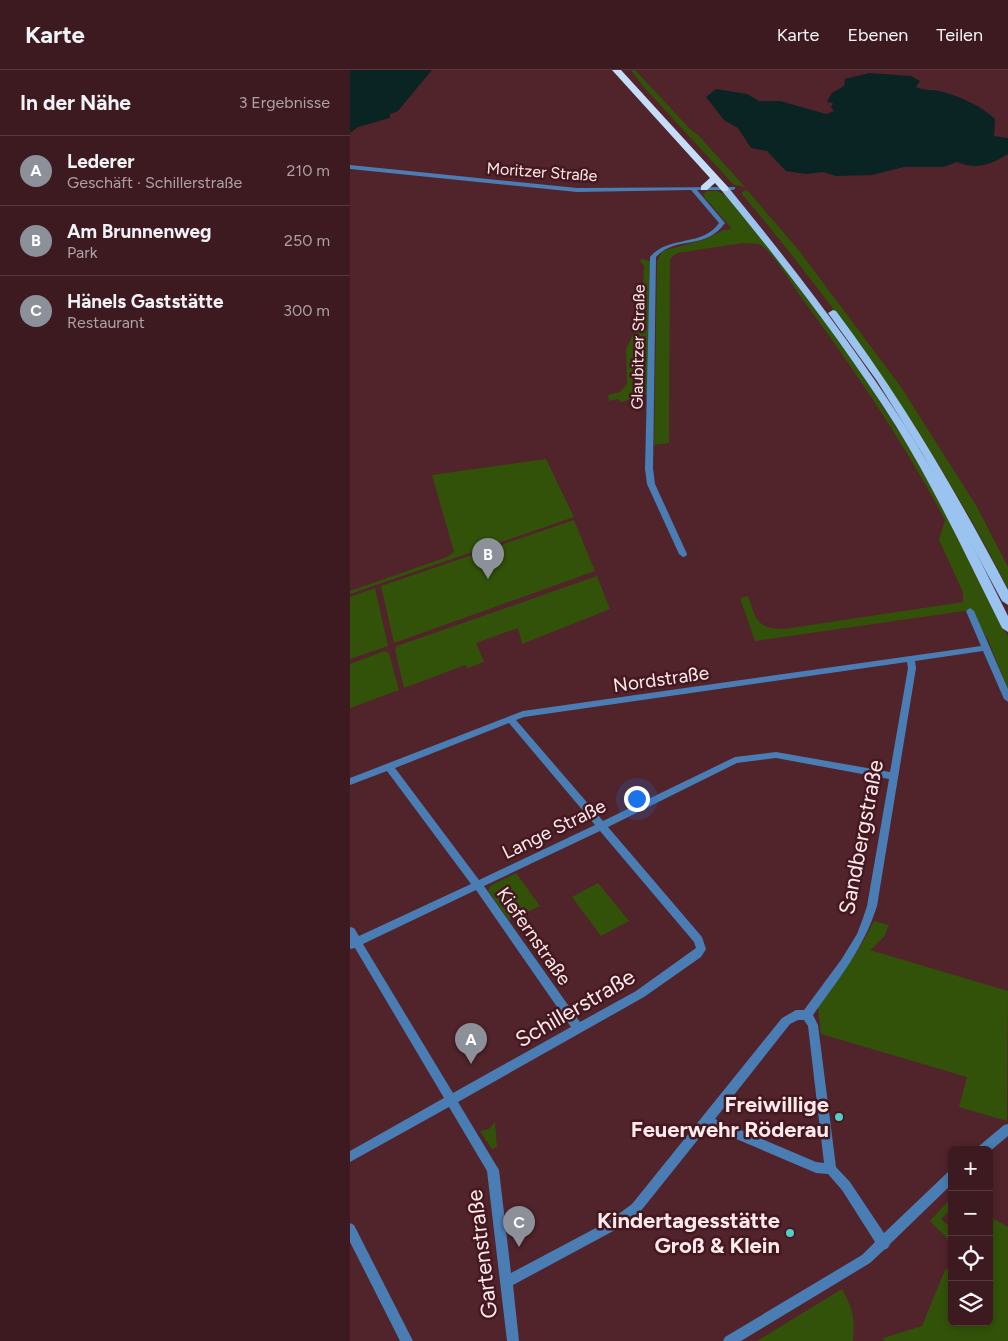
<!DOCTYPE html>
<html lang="de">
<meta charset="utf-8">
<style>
body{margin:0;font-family:Figtree,sans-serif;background:#48272d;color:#f1f3f6}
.controls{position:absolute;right:15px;bottom:15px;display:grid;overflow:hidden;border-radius:8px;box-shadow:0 2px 8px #0003}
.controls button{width:45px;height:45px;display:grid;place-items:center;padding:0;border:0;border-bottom:1px solid #56383e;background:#3d1a20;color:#f1f3f6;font:25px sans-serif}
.you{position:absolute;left:286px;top:728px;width:18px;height:18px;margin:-12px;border:4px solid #fff;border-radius:50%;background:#1a73e8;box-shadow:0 0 0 8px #1a73e833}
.badge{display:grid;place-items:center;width:32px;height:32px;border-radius:50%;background:#8c9099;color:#fff;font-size:16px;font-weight:700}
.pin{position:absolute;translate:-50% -41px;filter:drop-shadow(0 1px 2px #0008)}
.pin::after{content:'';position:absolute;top:26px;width:18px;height:15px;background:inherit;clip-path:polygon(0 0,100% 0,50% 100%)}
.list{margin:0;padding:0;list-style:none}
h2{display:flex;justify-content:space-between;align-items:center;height:65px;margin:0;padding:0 20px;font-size:21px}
h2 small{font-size:16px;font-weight:400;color:#ada1a5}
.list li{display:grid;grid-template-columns:32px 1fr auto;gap:15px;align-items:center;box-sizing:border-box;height:70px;padding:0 20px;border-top:1px solid #56383e}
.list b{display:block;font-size:19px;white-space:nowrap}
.list p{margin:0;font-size:16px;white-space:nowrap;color:#ada1a5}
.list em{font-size:16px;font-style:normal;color:#ada1a5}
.icon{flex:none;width:28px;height:28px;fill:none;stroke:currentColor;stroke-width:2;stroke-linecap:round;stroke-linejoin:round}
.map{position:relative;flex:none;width:658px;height:1271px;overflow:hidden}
header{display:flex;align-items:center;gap:30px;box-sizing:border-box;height:70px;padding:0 25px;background:#3d1a20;border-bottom:1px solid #56383e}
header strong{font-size:24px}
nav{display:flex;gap:28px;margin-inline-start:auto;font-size:18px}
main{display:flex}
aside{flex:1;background:#3d1a20}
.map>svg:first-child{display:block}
</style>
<header>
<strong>Karte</strong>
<nav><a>Karte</a><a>Ebenen</a><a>Teilen</a></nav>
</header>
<main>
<aside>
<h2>In der Nähe<small>3 Ergebnisse</small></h2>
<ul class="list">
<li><span class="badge">A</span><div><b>Lederer</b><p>Geschäft · Schillerstraße</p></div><em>210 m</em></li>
<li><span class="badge">B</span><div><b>Am Brunnenweg</b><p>Park</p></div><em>250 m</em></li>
<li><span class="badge">C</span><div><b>Hänels Gaststätte</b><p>Restaurant</p></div><em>300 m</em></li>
</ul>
</aside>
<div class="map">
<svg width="658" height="1271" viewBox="0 0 658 1271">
<rect width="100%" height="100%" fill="#51232a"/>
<!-- green -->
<g fill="#325209">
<path d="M281,0H285L341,60L348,65L395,117L384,115L292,15Z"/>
<path d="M397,120L447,178L551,317L627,437L658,497V519C585,375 496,248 392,124V122Z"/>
<path d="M357,121H367L377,126L417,175L492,274L556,372L603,456L658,567V619L638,570L621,540L405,571L390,528L398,526C406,550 407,559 434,559L613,532V522L589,470L595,450C553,371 504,299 451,227C440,212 424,183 409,174L393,173L327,183L320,189L319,373L304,375L307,192L312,181L353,170L374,160L382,159L355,128L353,124Z"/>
<path d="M293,189L300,191L298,323L291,327L271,332L268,329L259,331L258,325L270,322L277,314L276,279L292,246L294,196L289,190Z"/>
<path d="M196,389L224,447L0,524V521L97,487L104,482L82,405Z"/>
<path d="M224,450L245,501L44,573L31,516Z"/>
<path d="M247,506L260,539L172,574L168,558L126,573L134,592L118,598L115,595L54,618L45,580L47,576Z"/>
<path d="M25,518L38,576L0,589V527Z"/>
<path d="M34,581L39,583L49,620L0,638V594Z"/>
<path d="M166,803L190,836L159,850L138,821L140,816Z"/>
<path d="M248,813L279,851L251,866L222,827Z"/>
<path d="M524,851L539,855L534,867L520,880L658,921L657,1051L609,1037L617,1007L471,964L468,938L510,877Z"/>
<path d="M145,1052L147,1077L142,1079L130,1061L139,1059Z"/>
<path d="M602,1127V1138L591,1149L602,1159V1173L580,1151Z"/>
<path d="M639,1146L658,1157V1271H534L533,1268L572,1256L595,1200L602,1198V1252H639Z"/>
<path d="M492,1219C503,1239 505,1248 503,1271H407Z"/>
</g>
<!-- water -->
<g fill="#092423">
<path d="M0,0H82L48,41L40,44V48L8,57L0,63Z"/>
<path d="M519,3L561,6L570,11L566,17C574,21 580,19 589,21C609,26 630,35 645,49L644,66L658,68V84C640,95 627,100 607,92L593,97H554L522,105L486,106L473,102L456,104L436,101L417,81L401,78L388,58L374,50L356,27L366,19L397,24L409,31H430L476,44L484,41L481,37L483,33L477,32L482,23L494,16L495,9Z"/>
</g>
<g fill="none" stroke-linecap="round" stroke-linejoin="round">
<!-- street -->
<g fill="#4a7db3" fill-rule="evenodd">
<path d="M0,95L227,118L385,117V119L383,120H347L375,153C355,181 326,165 306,187L303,399L305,414L337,484L336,486L333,487L329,484L297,414L295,399L300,187C318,165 353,177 369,153L341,120L227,122L0,99Z"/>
<path d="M620,538L624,541L658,619V632L654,629L633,581L565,591L566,598L527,836C514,878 488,910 463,945L468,955L486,1097L500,1112L534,1163L598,1102L602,1101V1114L540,1174L538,1178L534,1180L520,1193L391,1271H373L375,1267L512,1185L525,1172L492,1120L478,1104L466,1103L358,1057L290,1142L267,1159L163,1215L169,1271H157L137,1101L99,1037L0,1092V1081L94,1028L5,878L0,879V857L4,858L9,866L121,814L37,701L0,715V708L173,641L631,576L616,541ZM557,592L558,598L540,702L426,682L385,687L253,751L166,650L174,647ZM159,653L245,755L129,810L45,698ZM426,688L539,709L517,836L512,851L507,864L491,890L454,940H446L432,948L282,1134L259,1151L161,1203L149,1100L108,1032L294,927L351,887L356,879L352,867L258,757L387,693ZM250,761L344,872L346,878L286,921L230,952L134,816ZM126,820L221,957L103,1023L13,874ZM448,950H454L458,956L474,1093L466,1092L365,1049L440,954Z"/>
<path d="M658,1054V1066L639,1082V1080H627L629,1076L654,1055Z"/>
<path d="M0,1153L4,1155L63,1271H50L0,1172Z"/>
</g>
<!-- primary -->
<g fill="#9bc3ef" fill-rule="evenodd">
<path d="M372,117H378C441,194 502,273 556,357C594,417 626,482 658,546V562L652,558C618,490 586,421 546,356C494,274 434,196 372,121Z"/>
<path d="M483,240L486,241C552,329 607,423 658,520V535L652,531L572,383L527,311L478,243Z"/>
</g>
<!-- highway -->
<path fill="#c5ddf8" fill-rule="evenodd" d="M262,0H271L378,117V121H372L365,113L357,120H351V116L360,108Z"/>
</g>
<!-- markers -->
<g fill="#54cdc8" stroke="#451820" stroke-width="2">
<circle cx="489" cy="1047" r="5"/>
<circle cx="440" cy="1163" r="5"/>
</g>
<g text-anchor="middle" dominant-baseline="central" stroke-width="5" stroke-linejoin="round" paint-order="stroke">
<!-- far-street labels -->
<g font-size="16" fill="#fdeaec" stroke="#451820">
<text transform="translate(192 102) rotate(4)">Moritzer Straße</text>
<text transform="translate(288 277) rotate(-89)">Glaubitzer Straße</text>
</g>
<!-- street labels -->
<g font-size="19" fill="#fdeaec" stroke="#451820">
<text transform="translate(311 609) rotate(-8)">Nordstraße</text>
<text transform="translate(204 759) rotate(-26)">Lange Straße</text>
<text transform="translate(184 866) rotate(55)">Kiefernstraße</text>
</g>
<!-- near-street labels -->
<g font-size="22" fill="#fdeaec" stroke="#451820">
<text transform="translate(511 767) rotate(-79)">Sandbergstraße</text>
<text transform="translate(225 938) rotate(-30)">Schillerstraße</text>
<text transform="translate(132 1184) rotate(-97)">Gartenstraße</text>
</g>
<!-- near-poi labels -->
<g font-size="22" font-weight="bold" fill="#fdeaec" stroke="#451820" text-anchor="end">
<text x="479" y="1034">Freiwillige<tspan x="479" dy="25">Feuerwehr Röderau</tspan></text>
<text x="430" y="1150">Kindertagesstätte<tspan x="430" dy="25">Groß &amp; Klein</tspan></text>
</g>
</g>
</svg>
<div class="controls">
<button>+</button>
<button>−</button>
<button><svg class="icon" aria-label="locate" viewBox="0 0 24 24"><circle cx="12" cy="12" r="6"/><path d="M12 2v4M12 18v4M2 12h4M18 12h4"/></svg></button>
<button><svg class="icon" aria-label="layers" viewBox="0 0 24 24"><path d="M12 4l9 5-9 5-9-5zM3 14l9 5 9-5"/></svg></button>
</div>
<div class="you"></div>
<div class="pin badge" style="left:121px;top:994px">A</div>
<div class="pin badge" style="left:138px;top:509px">B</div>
<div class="pin badge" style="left:169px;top:1177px">C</div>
</div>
</main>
